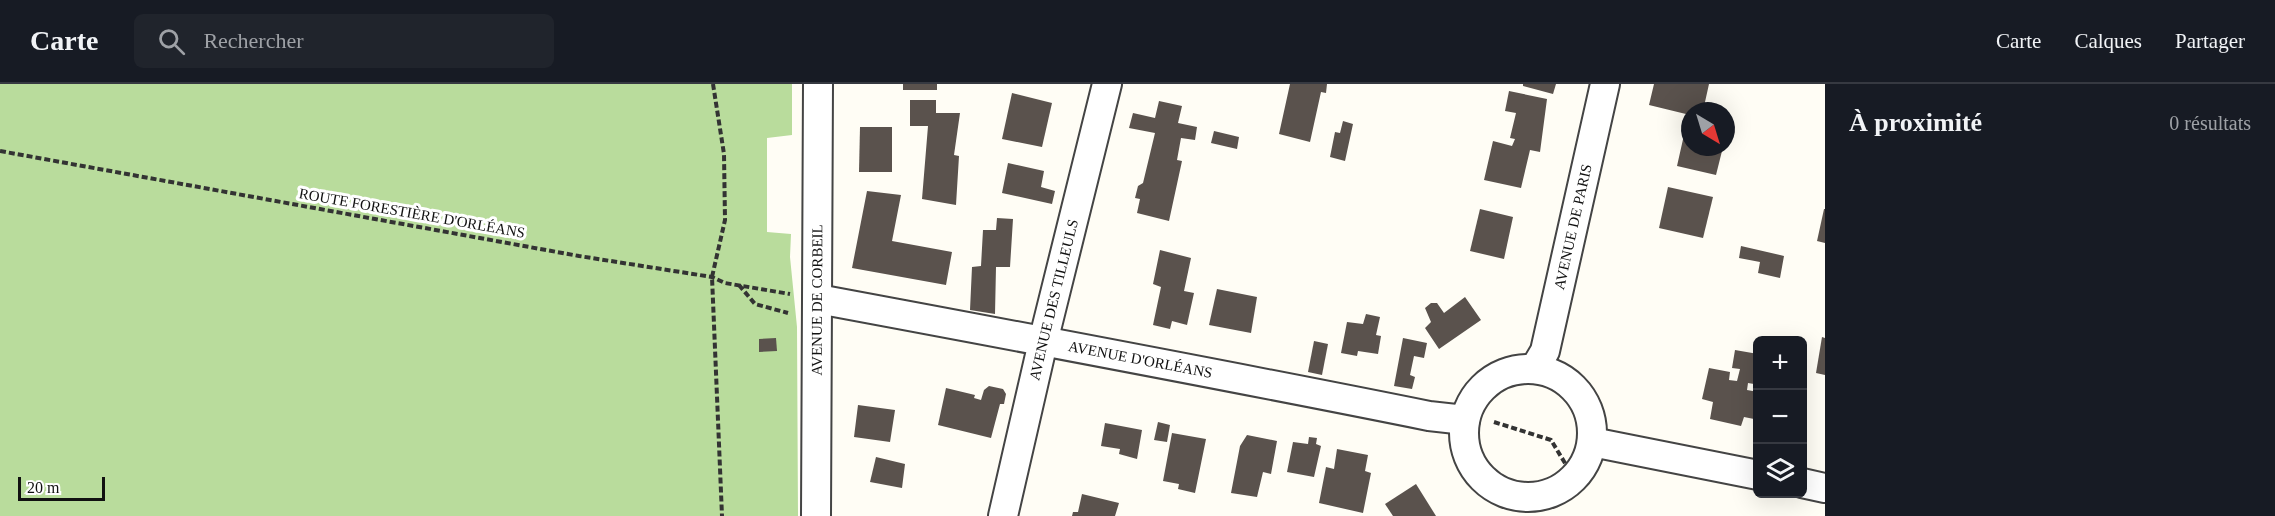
<!DOCTYPE html>
<html lang="fr">
<meta charset="utf-8">
<style>
body{margin:0;font-family:"Times New Roman",serif;background:#20242c;color:#f1f3f6}
.controls{position:absolute;right:18px;bottom:18px;display:grid;overflow:hidden;border-radius:9px;box-shadow:0 6px 24px #0002}
.controls button{width:54px;height:54px;display:grid;place-items:center;padding:0;border:0;border-bottom:2px solid #363941;background:#171b24;color:#f1f3f6;font:30px sans-serif}
.compass{position:absolute;left:1681px;top:18px;width:54px;height:54px;border-radius:50%;background:#171b24;box-shadow:0 6px 24px #0002;rotate:142deg}
.scale{position:absolute;left:18px;bottom:15px;width:87px;box-sizing:border-box;padding-left:6px;border:3px solid #111;border-top:0;font-size:16px;line-height:21px;white-space:nowrap;color:#111;-webkit-text-stroke:4px #fff;paint-order:stroke}
.list{margin:0;padding:0;list-style:none}
h2{display:flex;justify-content:space-between;align-items:center;height:78px;margin:0;padding:0 24px;font-size:26px}
h2 small{font-size:20px;font-weight:400;color:#9ea1a6}
.icon{flex:none;width:33px;height:33px;fill:none;stroke:currentColor;stroke-width:2;stroke-linecap:round;stroke-linejoin:round}
.map{position:relative;flex:none;width:1825px;height:432px;overflow:hidden}
header{display:flex;align-items:center;gap:36px;box-sizing:border-box;height:84px;padding:0 30px;background:#171b24;border-bottom:2px solid #363941}
header strong{font-size:28px}
nav{display:flex;gap:33px;margin-inline-start:auto;font-size:21px}
.search{width:420px;height:54px;background:#20242c;display:flex;align-items:center;gap:15px;box-sizing:border-box;padding:0 21px;border-radius:9px;color:#9ea1a6;font-size:22px}
main{display:flex}
aside{flex:1;background:#171b24}
.map>svg:first-child{display:block}
</style>
<header>
<strong>Carte</strong>
<div class="search"><svg class="icon" aria-label="search" viewBox="0 0 24 24"><circle cx="10" cy="10" r="6"/><path d="M15 15l6 6"/></svg>Rechercher</div>
<nav><a>Carte</a><a>Calques</a><a>Partager</a></nav>
</header>
<main>
<div class="map">
<svg width="1825" height="432" viewBox="0 0 1825 432">
<rect width="100%" height="100%" fill="#fffdf5"/>
<!-- forest -->
<path fill="#b9dc9c" d="M0,0H792V51L767,54V148L791,150L790,173L797,243L798,432H0Z"/>
<!-- building -->
<g fill="#5a524d">
<rect x="903" y="0" width="34" height="6"/>
<path d="M1290,0H1327L1326,9L1321,8L1310,58L1279,50Z"/>
<path d="M1523,0H1556L1553,10L1523,2Z"/>
<path d="M1654,0H1709L1703,27H1690V31L1649,21Z"/>
<path d="M1509,7L1547,15L1540,68L1530,66L1521,104L1484,96L1493,57L1512,62L1515,55L1510,54L1516,29L1505,27Z"/>
<path d="M1012,9L1052,19L1042,63L1002,55Z"/>
<path d="M910,16H936V29H960L954,71L959,72L956,121L922,115L928,42H910Z"/>
<path d="M1159,17L1182,22L1178,39L1197,43L1195,56L1181,54L1177,76L1182,77L1169,137L1137,129L1140,115L1135,114L1138,102L1143,99L1155,49L1129,44L1133,29L1155,34Z"/>
<path d="M1343,37L1353,40L1345,77L1330,73L1335,48L1340,49Z"/>
<path d="M1686,42L1690,43V63H1723L1716,91L1677,82Z"/>
<path d="M860,43H892V88H859Z"/>
<path d="M1214,47L1239,53L1237,65L1211,59Z"/>
<path d="M1008,79L1044,87L1041,103L1055,107L1052,120L1002,109Z"/>
<path d="M1668,103L1713,113L1703,154L1659,144Z"/>
<path d="M867,107L901,111L892,157L952,168L946,201L852,184Z"/>
<path d="M1480,125L1513,133L1504,175L1470,167Z"/>
<path d="M1824,125H1825V159L1817,157Z"/>
<path d="M997,134L1013,135L1010,183H996L995,230L970,226L972,183L981,182L983,146H996Z"/>
<path d="M1741,162L1784,172L1780,194L1758,189L1760,178L1739,174Z"/>
<path d="M1160,166L1191,174L1184,207L1194,209L1187,241L1172,237L1170,245L1153,241L1161,203L1153,200Z"/>
<path d="M1217,205L1257,213L1251,249L1209,241Z"/>
<path d="M1465,213L1481,236L1439,265L1425,244L1431,238L1425,224L1431,219H1437L1444,229Z"/>
<path d="M1366,230L1380,233L1376,251L1381,252L1378,270L1358,267L1357,272L1341,269L1347,238L1363,240Z"/>
<path d="M1822,253L1825,254V291L1816,289Z"/>
<path d="M776,254L777,267L759,268V255Z"/>
<path d="M1403,254L1427,259L1424,274L1414,272L1410,291L1415,293L1412,305L1394,302Z"/>
<path d="M1314,257L1328,260L1322,291L1308,288Z"/>
<path d="M1735,266L1758,270L1754,300L1748,299L1747,306L1758,308L1754,335L1744,333L1741,342L1710,335L1713,318L1702,315L1709,284L1730,288L1729,296L1737,297L1740,285L1732,284Z"/>
<path d="M989,302L1003,305L1006,310L1004,320H1000L991,354L938,341L946,304L975,311L974,314L981,316L984,306Z"/>
<path d="M858,321L895,326L890,358L854,353Z"/>
<path d="M1158,338L1170,341L1167,358L1154,356Z"/>
<path d="M1105,339L1142,346L1137,375L1119,370L1120,365L1101,362Z"/>
<path d="M1172,349L1206,355L1195,409L1178,405L1179,400L1163,397Z"/>
<path d="M1247,351L1277,357L1271,390L1263,388L1257,413L1231,409L1240,362Z"/>
<path d="M1309,353L1317,354L1316,360L1321,362L1314,393L1287,388L1293,358L1308,360Z"/>
<path d="M1337,365L1368,371L1365,387L1371,389L1363,429L1319,419L1326,383L1334,385Z"/>
<path d="M876,373L905,380L902,404L870,398Z"/>
<path d="M1416,400L1436,432H1393L1385,420Z"/>
<path d="M1082,410L1119,419L1115,432H1072L1073,428H1078Z"/>
</g>
<g fill="none" stroke-linecap="round" stroke-linejoin="round">
<!-- minor casing -->
<g stroke="#444" stroke-width="32">
<g id="minor">
<path id="s1" d="M818,215C1022,253 1226,291 1429,332L1465,336"/>
<path id="s2" d="M1535,284L1545,267L1605,0"/>
<circle cx="1528" cy="349" r="64"/>
<path d="M1592,358L1758,391"/>
<path d="M1802,399L1825,404"/>
<path id="s3" d="M816,432L818,0"/>
<path id="s4" d="M1003,432L1043,258L1107,0"/>
</g>
</g>
<!-- path -->
<g stroke="#333" stroke-width="4" stroke-dasharray="6 3" stroke-linecap="butt">
<path d="M713,0L724,70L725,136L712,193L722,432"/>
<path d="M0,67L579,172L712,193L725,199L790,210"/>
<path d="M739,201L755,220L788,229"/>
<path d="M1494,338L1551,356L1574,394"/>
</g>
<!-- minor -->
<use href="#minor" stroke="#fff" stroke-width="28"/>
</g>
<g text-anchor="middle" dominant-baseline="central" stroke-width="6" stroke-linejoin="round" paint-order="stroke">
<!-- street labels -->
<g font-size="15" fill="#111" stroke="#fff">
<text transform="translate(412 129) rotate(10)">ROUTE FORESTIÈRE D'ORLÉANS</text>
<text stroke="none"><textPath href="#s2" startOffset="147">AVENUE DE PARIS</textPath></text>
<text stroke="none"><textPath href="#s3" startOffset="216">AVENUE DE CORBEIL</textPath></text>
<text stroke="none"><textPath href="#s4" startOffset="222">AVENUE DES TILLEULS</textPath></text>
<text stroke="none"><textPath href="#s1" startOffset="328">AVENUE D'ORLÉANS</textPath></text>
</g>
</g>
</svg>
<div class="controls">
<button>+</button>
<button>−</button>
<button><svg class="icon" aria-label="layers" viewBox="0 0 24 24"><path d="M12 4l9 5-9 5-9-5zM3 14l9 5 9-5"/></svg></button>
</div>
<svg class="compass" viewBox="-18 -18 36 36"><path d="M0-13l5 13h-10z" fill="#e53935"/><path d="M0 13l5-13h-10z" fill="#9ea1a6"/></svg>
<div class="scale">20 m</div>
</div>
<aside>
<h2>À proximité<small>0 résultats</small></h2>
<ul class="list">
</ul>
</aside>
</main>
